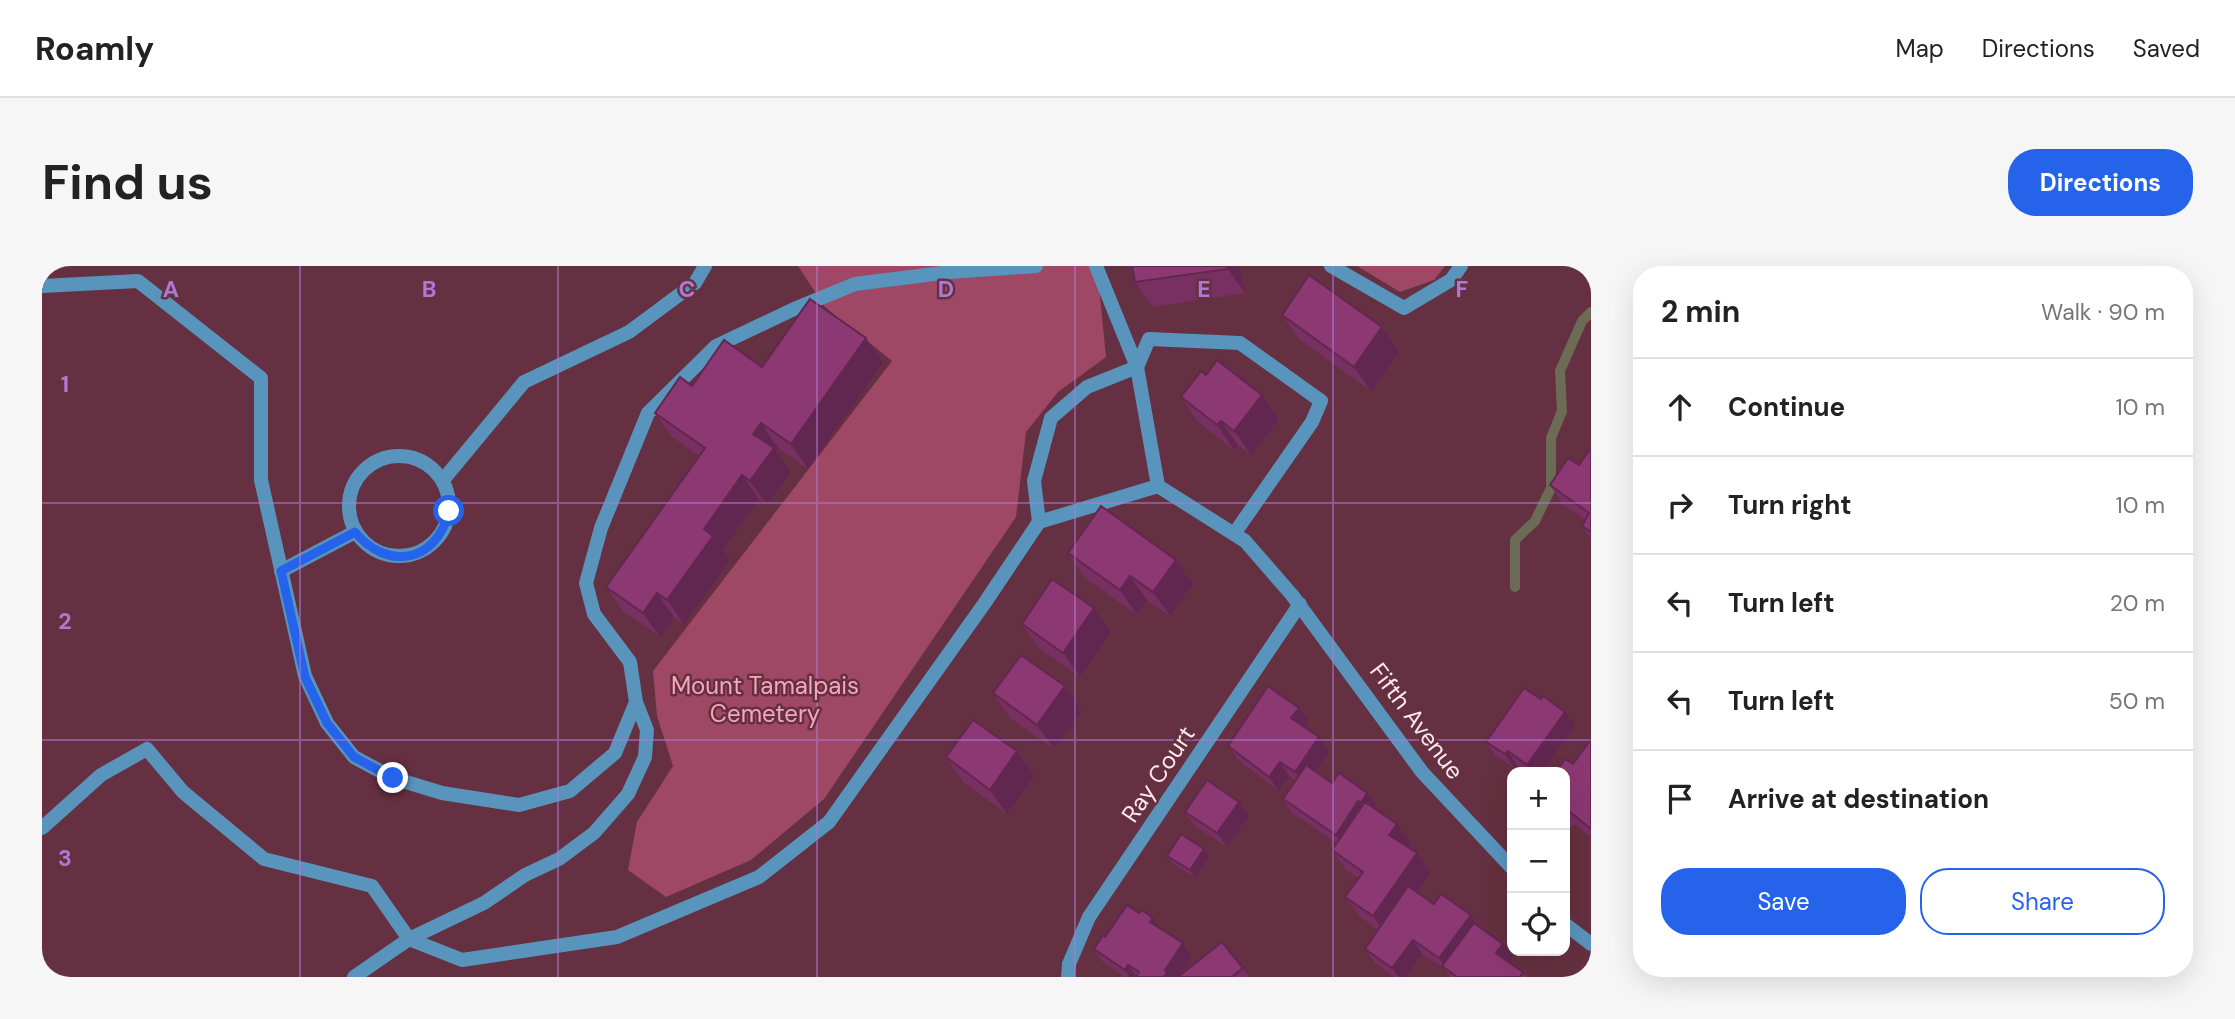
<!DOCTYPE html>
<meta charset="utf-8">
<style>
body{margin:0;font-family:"DM Sans",sans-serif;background:#f6f6f6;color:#222}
.controls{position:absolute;right:21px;bottom:21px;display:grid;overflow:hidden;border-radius:14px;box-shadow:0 7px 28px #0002}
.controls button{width:63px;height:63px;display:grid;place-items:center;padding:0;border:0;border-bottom:2px solid #e0e0e0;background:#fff;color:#222;font:35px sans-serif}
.stop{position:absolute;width:21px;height:21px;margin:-16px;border:5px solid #2563eb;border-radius:50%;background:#fff}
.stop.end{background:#2563eb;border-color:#fff;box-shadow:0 2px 7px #0008}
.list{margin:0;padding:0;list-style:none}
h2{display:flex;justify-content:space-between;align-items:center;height:91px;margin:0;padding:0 28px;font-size:30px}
h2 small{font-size:23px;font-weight:400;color:#767676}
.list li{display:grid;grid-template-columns:46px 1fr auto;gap:21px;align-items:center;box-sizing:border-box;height:98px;padding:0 28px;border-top:2px solid #e0e0e0}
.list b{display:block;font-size:26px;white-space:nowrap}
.list em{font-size:23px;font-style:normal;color:#767676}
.actions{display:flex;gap:14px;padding:21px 28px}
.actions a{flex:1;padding:16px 0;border:2px solid #2563eb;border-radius:28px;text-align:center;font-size:24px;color:#2563eb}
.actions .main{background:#2563eb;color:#fff}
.icon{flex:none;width:38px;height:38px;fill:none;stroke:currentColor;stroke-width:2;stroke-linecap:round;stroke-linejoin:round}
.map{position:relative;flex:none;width:1549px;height:711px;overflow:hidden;border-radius:28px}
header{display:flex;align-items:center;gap:42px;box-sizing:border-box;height:98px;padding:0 35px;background:#fff;border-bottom:2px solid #e0e0e0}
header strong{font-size:33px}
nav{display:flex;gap:38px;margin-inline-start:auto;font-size:24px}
.intro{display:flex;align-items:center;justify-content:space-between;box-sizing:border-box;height:168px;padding:0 42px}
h1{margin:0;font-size:49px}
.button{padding:18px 32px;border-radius:28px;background:#2563eb;color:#fff;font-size:24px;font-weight:700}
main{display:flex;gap:42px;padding:0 42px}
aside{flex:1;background:#fff;border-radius:28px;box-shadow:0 7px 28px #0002}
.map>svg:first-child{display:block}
</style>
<header>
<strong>Roamly</strong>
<nav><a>Map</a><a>Directions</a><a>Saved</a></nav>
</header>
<div class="intro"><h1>Find us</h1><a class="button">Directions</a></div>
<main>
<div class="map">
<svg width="1549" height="711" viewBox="0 0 1549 711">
<rect width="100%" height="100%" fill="#653041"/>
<!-- green -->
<g fill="#9f4865">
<path d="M756,0H1055L1064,91L1016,126L984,166L974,251L782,533L709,594L624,631L586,604L595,556L631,500L615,450L611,405L850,95L783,41Z"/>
<path d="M1315,0H1403L1392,14L1358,26Z"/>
</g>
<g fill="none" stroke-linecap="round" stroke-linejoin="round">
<!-- stream -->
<path stroke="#6c6c56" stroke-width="10" d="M1473,321V274L1493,255L1509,222V172L1520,145L1518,105L1540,55L1549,46"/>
<!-- service -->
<g stroke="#5994bd" stroke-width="14">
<path d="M1054,0L1095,101L1116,220L1203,275L1250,329"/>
<path d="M1289,0L1362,42L1409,14L1419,0"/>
<path d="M0,20L96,15L219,112V214L263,410L285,457L312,491L351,512L400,527L477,539L528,525L573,487L594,436L588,396L552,348L544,317L559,262L606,147L674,80L752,43L813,18L908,6L994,0"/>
<circle cx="357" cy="240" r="50"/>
<path d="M401,214L482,116L587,66L653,17L663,0"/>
<path d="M997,256L1116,220"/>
<path d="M239,305L313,266"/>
<path d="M594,436L605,464L603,491L586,528L552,567L517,593L483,609L442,637L367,673L420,694L575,671L717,611L787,556L942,338L997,256L992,215L1009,152L1045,121L1095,101L1107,73L1198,77L1279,135L1270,156L1192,268"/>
<path d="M0,562L59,509L105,483L141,526L222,593L330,620L367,673L312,711"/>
</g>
<!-- minor -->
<g stroke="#5994bd" stroke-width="14">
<path d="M1250,329L1380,506L1470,602"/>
<path d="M1523,658L1549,678"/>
<path d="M1026,711L1027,698L1047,651L1258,338"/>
</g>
</g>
<!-- wall -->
<g fill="#783063">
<path d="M1198,0L1203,27L1110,41L1093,16Z"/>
<path d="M1240,49L1340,61L1357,86L1329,125L1257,73Z"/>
<path d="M841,97L766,203L736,182L734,185L749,207L725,239L717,233L681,284L688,294L642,359L632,351L618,371L581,345L564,321L657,190L630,171L613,147L650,120L720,101Z"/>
<path d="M1164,109L1220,129L1237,153L1209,189L1196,179L1192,184L1156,156L1139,131Z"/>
<path d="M1549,182V273L1540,260L1543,254L1521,239L1508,219L1537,199Z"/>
<path d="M1026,287L1134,294L1151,318L1128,350L1105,334L1095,349L1043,312Z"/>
<path d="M1052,342L1069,366L1038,411L997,382L980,358Z"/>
<path d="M1023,420L1040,445L1012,483L968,452L951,427Z"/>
<path d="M1267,456L1263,462L1287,486L1273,505L1290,517L1335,541L1334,543L1355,558L1369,578L1366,582L1375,587L1388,607L1375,626L1392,638L1436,660L1471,692L1468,696L1485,711H1408L1402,702L1380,688L1364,711H1352L1333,697L1323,683L1336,664L1317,650L1303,631L1316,612L1304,604L1290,584L1295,577L1250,547L1241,533L1253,514L1247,510L1237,525L1196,494L1186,480Z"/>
<path d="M1533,460L1500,506H1486L1475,499L1472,502L1454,490L1444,476Z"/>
<path d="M1549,473V571L1533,558L1530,561L1523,555V506L1531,498Z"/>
<path d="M975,485L992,510L965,548L921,516L904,491Z"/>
<path d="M1143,546L1207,550L1185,581L1153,560Z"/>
<path d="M1125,590L1167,591L1153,612L1130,597Z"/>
<path d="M1119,663L1141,677L1150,692L1139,709L1201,702L1207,711H1083L1062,697L1052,683L1063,671Z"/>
</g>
<!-- shaded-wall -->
<g fill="#622750">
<path d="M1185,0H1198L1203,27L1186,3Z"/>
<path d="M1340,61L1357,86L1329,125L1312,101Z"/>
<path d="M824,72L841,97L766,203L749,178Z"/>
<path d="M1220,129L1237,153L1209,189L1192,165Z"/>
<path d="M1179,155L1196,179L1192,184L1175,159Z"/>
<path d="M719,157L736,182L734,185L749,207L725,239L708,215L711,168Z"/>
<path d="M700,209L717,233L681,284L688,294L642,359L625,334L662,263Z"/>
<path d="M1134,294L1151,318L1128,350L1111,326Z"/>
<path d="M1088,310L1105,334L1095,349L1078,324Z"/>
<path d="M615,327L632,351L618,371L601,347Z"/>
<path d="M1052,342L1069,366L1038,411L1021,387Z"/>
<path d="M1023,420L1040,445L1012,483L995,459Z"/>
<path d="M1257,442L1267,456L1259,466L1249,452Z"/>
<path d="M1523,446L1533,460L1500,506H1490L1485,499Z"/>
<path d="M1277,471L1287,486L1263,520L1253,506Z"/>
<path d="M975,485L992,510L965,548L948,524Z"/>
<path d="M1466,485L1475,499L1472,502L1463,488Z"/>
<path d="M1238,496L1247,510L1237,525L1227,511Z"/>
<path d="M1325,527L1335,541L1329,551L1319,537Z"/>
<path d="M1316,535L1326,549L1304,583L1294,569Z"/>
<path d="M1197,536L1207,550L1185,581L1175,567Z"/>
<path d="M1355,558L1369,578L1361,589L1347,569Z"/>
<path d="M1162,583L1167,591L1153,612L1148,604Z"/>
<path d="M1375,587L1388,607L1345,670L1331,650Z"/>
<path d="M1429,649L1439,664L1407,706L1397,692Z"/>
<path d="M1111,652L1121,666L1108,656Z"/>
<path d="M1371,674L1380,688L1364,711H1356L1350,702Z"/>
<path d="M1141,677L1150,692L1137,711H1122L1123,704Z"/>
<path d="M1461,678L1471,692L1464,701L1454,687Z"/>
<path d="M1086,699L1095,711H1088L1083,704Z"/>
</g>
<!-- building -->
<g fill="#8c3873" stroke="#622750" stroke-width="2">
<path d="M1090,0H1185L1186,3L1093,16Z"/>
<path d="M1267,9L1340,61L1312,101L1240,49Z"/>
<path d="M768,33L824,72L749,178L719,157L711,168L732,182L708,215L700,209L662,263L671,270L625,334L615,327L601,347L564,321L663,182L613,147L638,111L650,120L682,74L720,101Z"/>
<path d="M1175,94L1220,129L1192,165L1179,155L1175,159L1139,131L1159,105L1164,109Z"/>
<path d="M1549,182V266L1540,260L1547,247L1508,219L1526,192L1537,199Z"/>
<path d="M1059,240L1134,294L1111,326L1088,310L1078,324L1026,287Z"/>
<path d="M1010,313L1052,342L1021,387L980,358Z"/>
<path d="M979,389L1023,420L995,459L951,427Z"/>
<path d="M1226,420L1257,442L1249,452L1277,471L1253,506L1238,496L1227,511L1186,480Z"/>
<path d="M1482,422L1499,433L1501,430L1523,446L1485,499L1466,485L1463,488L1444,476Z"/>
<path d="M931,454L975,485L948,524L904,491Z"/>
<path d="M1549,473V563L1523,542V506H1514L1523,493L1531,498Z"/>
<path d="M1264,499L1290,517L1297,507L1325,527L1319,537L1316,535L1294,569L1241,533Z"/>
<path d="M1165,514L1197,536L1175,567L1143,546Z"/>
<path d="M1323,536L1355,558L1347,569L1375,587L1331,650L1303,631L1321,606L1290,584Z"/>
<path d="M1139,568L1162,583L1148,604L1125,590Z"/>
<path d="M1366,620L1392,638L1399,628L1429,649L1397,692L1371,674L1350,702L1323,683Z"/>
<path d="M1085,639L1097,647L1100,644L1111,652L1108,656L1141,677L1123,704L1125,705L1122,711H1094L1097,706L1086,699L1083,704L1052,683L1061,669L1063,671Z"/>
<path d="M1432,657L1461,678L1454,687L1481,706L1478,711H1415L1400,700Z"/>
<path d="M1180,676L1201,702L1190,711H1136Z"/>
</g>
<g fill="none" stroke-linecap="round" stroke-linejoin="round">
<!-- route -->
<path stroke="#2563eb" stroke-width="9" d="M351,512L312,491L285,457L263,411L239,305L313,266C346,306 395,296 407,245"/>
</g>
<!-- grid -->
<path fill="none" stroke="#af78d2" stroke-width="2" stroke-opacity="0.55" d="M258,0V711M516,0V711M775,0V711M1033,0V711M1291,0V711M0,237H1549M0,474H1549"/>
<g text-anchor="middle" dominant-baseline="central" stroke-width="5" stroke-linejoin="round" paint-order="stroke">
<!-- park labels -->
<g font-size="24" fill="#f6a6bc" stroke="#653041">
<text x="723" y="419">Mount Tamalpais<tspan x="723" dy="28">Cemetery</tspan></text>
</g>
<!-- street labels -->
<g font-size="24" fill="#fee9ee" stroke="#653041">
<text transform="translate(1375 455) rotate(53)">Fifth Avenue</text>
<text transform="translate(1116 508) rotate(-56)">Ray Court</text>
</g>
</g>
<g font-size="23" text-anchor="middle" font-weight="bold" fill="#af78d2" stroke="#653041" stroke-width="5" stroke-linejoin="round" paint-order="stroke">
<text x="129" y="31">A</text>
<text x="387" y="31">B</text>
<text x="645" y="31">C</text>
<text x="904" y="31">D</text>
<text x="1162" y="31">E</text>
<text x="1420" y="31">F</text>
<text x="23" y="126">1</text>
<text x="23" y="363">2</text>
<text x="23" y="600">3</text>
</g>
</svg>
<div class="controls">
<button>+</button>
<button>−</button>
<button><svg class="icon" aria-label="locate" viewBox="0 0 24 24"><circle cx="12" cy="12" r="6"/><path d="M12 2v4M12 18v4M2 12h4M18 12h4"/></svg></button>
</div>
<div class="stop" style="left:407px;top:245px"></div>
<div class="stop end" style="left:351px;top:512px"></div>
</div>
<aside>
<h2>2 min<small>Walk · 90 m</small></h2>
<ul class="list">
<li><svg class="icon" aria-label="ahead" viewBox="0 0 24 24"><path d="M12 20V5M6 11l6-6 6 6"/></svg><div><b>Continue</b></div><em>10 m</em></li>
<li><svg class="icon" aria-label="right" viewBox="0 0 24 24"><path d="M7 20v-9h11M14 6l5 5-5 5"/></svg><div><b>Turn right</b></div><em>10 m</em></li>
<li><svg class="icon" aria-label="left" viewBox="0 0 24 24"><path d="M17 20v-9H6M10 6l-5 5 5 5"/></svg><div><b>Turn left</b></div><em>20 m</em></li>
<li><svg class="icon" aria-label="left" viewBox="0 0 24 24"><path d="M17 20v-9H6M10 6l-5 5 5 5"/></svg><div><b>Turn left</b></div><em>50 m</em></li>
<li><svg class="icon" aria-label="arrive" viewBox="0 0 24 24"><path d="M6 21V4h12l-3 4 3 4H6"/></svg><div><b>Arrive at destination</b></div></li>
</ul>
<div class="actions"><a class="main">Save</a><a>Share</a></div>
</aside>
</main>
